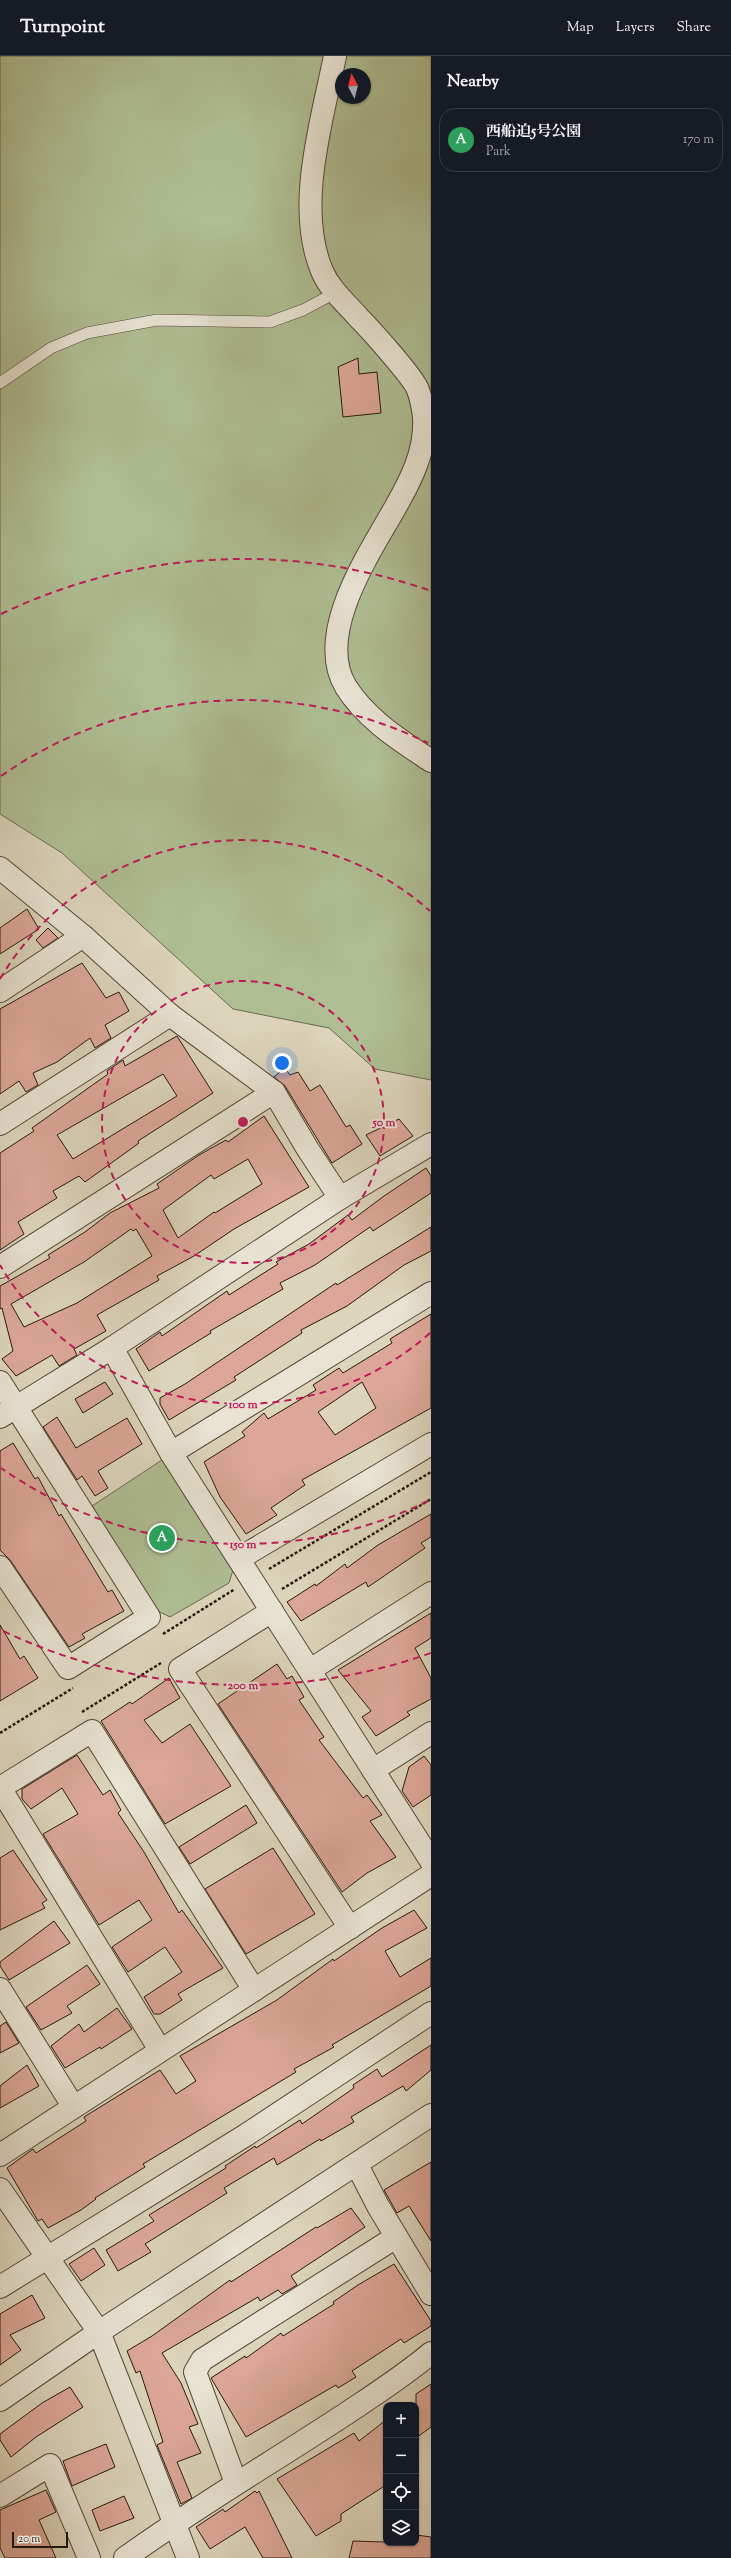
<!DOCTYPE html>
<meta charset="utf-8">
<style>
body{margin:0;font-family:"Sorts Mill Goudy","Noto Serif JP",serif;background:#20242c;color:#f1f3f6}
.controls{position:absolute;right:12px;bottom:12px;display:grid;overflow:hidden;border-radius:8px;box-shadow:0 1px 3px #0004}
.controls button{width:36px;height:36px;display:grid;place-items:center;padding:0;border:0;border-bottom:1px solid #363941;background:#171b24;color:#f1f3f6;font:20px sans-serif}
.compass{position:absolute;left:335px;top:12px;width:36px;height:36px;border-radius:50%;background:#171b24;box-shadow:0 1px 3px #0004;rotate:353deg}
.scale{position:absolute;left:12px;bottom:10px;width:56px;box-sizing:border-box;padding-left:4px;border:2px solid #27190e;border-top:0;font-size:11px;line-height:14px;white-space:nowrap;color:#27190e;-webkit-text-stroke:3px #e8e3d3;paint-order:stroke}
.you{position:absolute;left:282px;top:1007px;width:14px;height:14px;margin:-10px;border:3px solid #fff;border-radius:50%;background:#1a73e8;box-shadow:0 0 0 6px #1a73e833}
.badge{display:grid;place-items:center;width:26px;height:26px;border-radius:50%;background:#c59692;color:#fff;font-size:13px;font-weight:700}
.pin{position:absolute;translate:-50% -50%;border:2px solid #fff;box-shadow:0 1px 4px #0006}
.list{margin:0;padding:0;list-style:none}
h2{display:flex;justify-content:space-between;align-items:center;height:52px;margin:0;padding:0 16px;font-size:17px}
h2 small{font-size:13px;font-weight:400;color:#9ea1a6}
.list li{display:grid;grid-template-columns:26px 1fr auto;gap:12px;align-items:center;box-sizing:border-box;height:64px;margin:0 8px 8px;padding:0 8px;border:1px solid #363941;border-radius:16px}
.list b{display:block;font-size:15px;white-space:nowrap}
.list p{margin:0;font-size:13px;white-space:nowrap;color:#9ea1a6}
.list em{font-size:13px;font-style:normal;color:#9ea1a6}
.icon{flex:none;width:22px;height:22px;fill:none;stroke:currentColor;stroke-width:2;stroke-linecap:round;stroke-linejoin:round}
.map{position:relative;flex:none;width:431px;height:2502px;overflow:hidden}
header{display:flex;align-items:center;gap:24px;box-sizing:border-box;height:56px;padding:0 20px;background:#171b24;border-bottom:1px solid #363941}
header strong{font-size:19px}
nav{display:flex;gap:22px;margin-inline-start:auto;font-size:14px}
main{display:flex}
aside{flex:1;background:#171b24}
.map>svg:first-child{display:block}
</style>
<header>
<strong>Turnpoint</strong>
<nav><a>Map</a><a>Layers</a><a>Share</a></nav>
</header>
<main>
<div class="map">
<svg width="431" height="2502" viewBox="0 0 431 2502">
<rect width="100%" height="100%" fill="#dcd4bb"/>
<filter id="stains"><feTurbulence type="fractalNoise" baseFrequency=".005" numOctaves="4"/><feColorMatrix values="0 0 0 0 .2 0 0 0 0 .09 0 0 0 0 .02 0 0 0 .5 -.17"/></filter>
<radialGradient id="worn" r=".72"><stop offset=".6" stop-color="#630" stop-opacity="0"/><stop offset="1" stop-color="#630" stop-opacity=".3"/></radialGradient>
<!-- green -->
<g fill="#aebd92" stroke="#6a6b50" fill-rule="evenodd">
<path d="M0,0H431V1024L375,1013L329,972L233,953L62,797L0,758ZM341,18H365V42H341Z"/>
<path d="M162,1404L233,1514L229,1527L170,1561L156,1554L92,1450Z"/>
</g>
<!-- building -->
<g fill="#dca798" stroke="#27190e" fill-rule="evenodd">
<path d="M358,302L359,318L377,316L381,357L343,361L338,311Z"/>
<path d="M27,853L39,873L0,898V872Z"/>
<path d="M48,872L58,882L43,892L36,884Z"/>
<path d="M82,907L106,942L119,936L129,955L105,969L111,982L95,992L90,982L57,1006L33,1017L38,1029L26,1036L19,1025L0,1038V953Z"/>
<path d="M177,980L213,1037L138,1085L139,1087L85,1126L79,1120L53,1135L57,1142L18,1166L24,1178L0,1194V1097L34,1075L32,1072L108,1018L107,1015L123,1004L125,1010ZM163,1018L177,1040L73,1103L57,1079Z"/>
<path d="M285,1012L290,1019L298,1016L310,1035L320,1029L346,1071L350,1069L362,1088L332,1107L285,1030L274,1021Z"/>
<path d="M264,1060L309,1131L234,1173L194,1200L157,1220L159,1224L97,1259L106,1275L74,1293L77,1299L59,1310L52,1299L16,1320L2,1303L13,1295L2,1252L0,1253V1230L50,1202L48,1199L85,1176L110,1157L159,1132L157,1128L199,1099L226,1084L228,1086ZM248,1103L262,1128L215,1157L214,1156L178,1182L163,1154L211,1119L214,1123ZM131,1173L133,1175L136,1173L152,1200L77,1247L24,1271L11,1248L84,1206Z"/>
<path d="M399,1063L413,1080L380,1100L366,1079Z"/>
<path d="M426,1112L431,1120V1137L373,1175L370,1171L315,1209L280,1227L283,1233L210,1275L211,1277L149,1315L136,1293L160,1276L162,1280L227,1235L229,1239L278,1208L276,1206L309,1188L348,1159L352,1164L384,1140Z"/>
<path d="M431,1171V1195L404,1209L347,1250L301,1274L302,1277L234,1321L236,1324L169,1364L160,1348V1342L185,1328L336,1227L337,1229Z"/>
<path d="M431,1258V1352L302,1424L305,1429L271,1452L277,1459L246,1478L220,1441L204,1406L245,1380L242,1376L264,1357L268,1363L316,1334L313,1329L339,1312L343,1317L392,1287L390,1283ZM362,1326L376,1352L335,1379L318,1356Z"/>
<path d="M105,1326L113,1338L83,1357L75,1343Z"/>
<path d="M57,1361L76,1392L127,1362L142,1388L98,1415L108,1432L95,1440L82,1420L77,1424L43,1371Z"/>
<path d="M13,1387L35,1423L38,1421L59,1460L61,1458L108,1536L112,1534L124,1555L82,1578L85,1582L69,1591L10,1504L0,1494V1395Z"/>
<path d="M431,1458V1481L421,1487L425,1492L368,1531L366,1526L301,1565L287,1546L315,1528L316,1530L345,1508L347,1512L378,1489Z"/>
<path d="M431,1557V1582L415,1592L431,1622V1643L407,1656L410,1659L376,1680L362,1661L371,1655L338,1614Z"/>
<path d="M0,1569L20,1603L24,1600L38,1622L0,1645Z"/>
<path d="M277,1608L287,1623L292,1620L304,1641L299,1644L324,1681L319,1684L363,1742L367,1739L382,1759L370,1765L396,1801L367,1817L342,1836L218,1648Z"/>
<path d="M169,1622L180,1642L144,1664L162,1687L190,1668L231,1730L165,1768L101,1665L130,1646L132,1648Z"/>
<path d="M77,1699L103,1739L110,1734L121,1754L118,1757L144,1796L179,1857L182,1854L223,1912L178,1938L182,1944L160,1958H154L144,1941L182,1916L165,1891L128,1916L112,1891L152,1864L139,1844L99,1869L43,1778L78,1758L62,1732L31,1753L22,1743V1733Z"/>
<path d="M424,1700L431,1709V1739L413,1751L402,1735L409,1711Z"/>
<path d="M246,1749L257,1767L190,1808L179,1791Z"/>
<path d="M273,1792L315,1858L246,1898L205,1833Z"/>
<path d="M13,1794L47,1844L42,1847L45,1852L0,1874V1802Z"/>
<path d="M414,1854L427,1872L385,1895L400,1921L431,1902V1930L332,1989L334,1991L294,2013L296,2016L143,2108L145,2111L95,2142L96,2143L81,2154L48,2172L42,2163L38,2165L7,2112L33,2093L36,2097L86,2065L84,2061L160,2014L176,2038L196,2025L180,2000L277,1944L333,1903L334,1905L382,1872Z"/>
<path d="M54,1865L70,1887L9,1924L0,1910V1906Z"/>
<path d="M87,1909L100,1928L67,1950L72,1957L41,1974L26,1951Z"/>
<path d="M117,1952L132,1973L101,1993L100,1991L65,2012L51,1990L79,1968L84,1976Z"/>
<path d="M6,1966L19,1987L0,1997V1970Z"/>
<path d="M431,1989V2014L406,2035L403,2030L351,2061L354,2066L321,2085L320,2083L277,2109L274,2102L224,2132L227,2137L145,2188L151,2196L118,2215L106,2194L154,2165L149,2159L226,2112L225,2110L255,2090L256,2092L300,2064L302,2068L354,2032L353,2029L377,2013L382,2021Z"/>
<path d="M27,2009L39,2030L0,2052V2030Z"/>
<path d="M431,2106V2185L409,2150L397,2157L384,2134Z"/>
<path d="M351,2152L365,2171L291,2220L297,2229L282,2238L278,2234L260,2245L258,2241L162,2297L181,2327L198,2368L189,2371L201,2397L177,2406L192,2442L181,2448L157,2389L163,2386L140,2315L136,2317L127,2295L152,2280L230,2224L231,2226L316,2171L317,2172Z"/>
<path d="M94,2192L105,2209L81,2225L69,2208Z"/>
<path d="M394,2208L431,2265V2270L404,2287L401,2283L352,2315L356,2321L338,2332L336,2329L246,2381L211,2322L245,2300L246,2302L281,2277L283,2280L334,2248L333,2246L358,2229Z"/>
<path d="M32,2239L45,2262L10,2279L21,2294L0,2309V2258Z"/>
<path d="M431,2328V2371L416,2382V2338Z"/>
<path d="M70,2331L83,2351L36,2381L11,2401L0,2384V2378L42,2347Z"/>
<path d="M386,2364V2429L341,2458V2465L316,2480L277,2423L354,2377L359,2385Z"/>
<path d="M106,2388L115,2411L72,2430L63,2405Z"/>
<path d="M46,2434L56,2456L39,2464L56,2502H5L0,2492V2454Z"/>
<path d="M255,2435L257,2437L259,2435L292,2502H263L245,2471L210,2493L196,2471L223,2453L225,2456Z"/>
<path d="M124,2440L134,2462L100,2475L92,2454Z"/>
<path d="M416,2479L431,2481V2502H349L353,2485L416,2487Z"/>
</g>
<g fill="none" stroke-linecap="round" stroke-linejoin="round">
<!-- service casing -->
<g stroke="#544839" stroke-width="12">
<path id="service" d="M0,327L51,292L87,277L157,264L270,266L303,254L335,237"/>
</g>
<!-- minor casing -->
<g stroke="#544839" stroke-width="24">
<g id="minor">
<path d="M0,812L83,880L170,959L274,1036L307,1092L340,1142"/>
<path d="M0,935L83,880"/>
<path d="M0,1068L170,959"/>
<path d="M0,1211L274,1036"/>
<path d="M112,1292L171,1397L431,1805"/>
<path d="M0,1326L149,1561L68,1612L0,1511"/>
<path d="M0,1361L112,1292L340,1142L431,1088"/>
<path d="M171,1397L431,1237"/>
<path d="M240,1502L431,1388"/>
<path d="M272,1555L180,1613L350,1872"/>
<path d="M310,1614L431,1537"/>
<path d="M373,1714L431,1677"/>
<path d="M0,1933L73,2050"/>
<path d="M160,1994L0,1732L92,1675L254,1934"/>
<path d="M0,2099L431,1819"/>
<path d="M357,2109L378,2150L431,2238"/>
<path d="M0,2133L99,2276"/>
<path d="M0,2231L246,2079L431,1957"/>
<path d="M236,2427L195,2316L202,2304L396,2181"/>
<path d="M0,2440L50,2409L89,2502"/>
<path d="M125,2502C196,2451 271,2407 344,2359C374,2339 404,2320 431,2297"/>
</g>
</g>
<!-- tertiary casing -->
<g stroke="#544839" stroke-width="24">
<g id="tertiary">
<path d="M335,0C322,65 295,151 322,215C330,234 346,247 359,262C370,273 414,322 418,334C421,342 423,353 424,361C426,395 411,424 395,452C369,498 314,578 346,631C367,664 400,684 431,705"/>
<path d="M99,2276L188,2502"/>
<path d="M0,2344L99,2276L431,2059"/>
</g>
</g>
<!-- path -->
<g stroke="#27190e" stroke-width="2.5" stroke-dasharray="3 2" stroke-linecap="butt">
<path d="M269,1513L431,1416"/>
<path d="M282,1533L431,1443"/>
<path d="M163,1578L235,1533"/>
<path d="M82,1656L161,1607"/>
<path d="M0,1677L73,1632"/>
</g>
<!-- service -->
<use href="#service" stroke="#e8e3d3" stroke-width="11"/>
<!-- minor -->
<use href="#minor" stroke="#e8e3d3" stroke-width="22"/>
<!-- tertiary -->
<use href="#tertiary" stroke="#e8e3d3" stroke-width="22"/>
</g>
<!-- distance rings -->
<g fill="none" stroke="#c2185b" stroke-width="2" stroke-dasharray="7 5">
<circle cx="243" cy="1066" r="141"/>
<path d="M430 1277A282 282 0 0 1 0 1209M0 923A282 282 0 0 1 430 855"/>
<path d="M428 1445A422 422 0 0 1 1 1412M1 720A422 422 0 0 1 428 687"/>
<path d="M431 1597A563 563 0 0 1 1 1574M1 558A563 563 0 0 1 431 535"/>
</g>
<circle cx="243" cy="1066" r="6" fill="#c2185b" stroke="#e8e3d3" stroke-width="2"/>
<g font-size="12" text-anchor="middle" font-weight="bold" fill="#c2185b" stroke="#e8e3d3" stroke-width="4" stroke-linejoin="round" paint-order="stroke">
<text x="384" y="1070">50 m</text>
<text x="243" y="1352">100 m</text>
<text x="243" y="1492">150 m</text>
<text x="243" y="1633">200 m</text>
</g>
<rect width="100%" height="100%" filter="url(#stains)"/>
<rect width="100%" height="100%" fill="url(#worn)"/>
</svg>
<div class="controls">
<button>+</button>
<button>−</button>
<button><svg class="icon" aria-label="locate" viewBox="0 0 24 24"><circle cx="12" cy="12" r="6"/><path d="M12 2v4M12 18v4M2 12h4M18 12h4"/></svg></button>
<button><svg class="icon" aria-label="layers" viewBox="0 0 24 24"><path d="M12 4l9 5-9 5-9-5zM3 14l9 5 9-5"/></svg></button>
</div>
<svg class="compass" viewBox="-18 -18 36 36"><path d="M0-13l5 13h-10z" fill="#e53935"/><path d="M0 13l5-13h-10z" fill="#9ea1a6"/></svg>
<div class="scale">20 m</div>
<div class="you"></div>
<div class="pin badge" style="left:162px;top:1482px;background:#2e9e5b">A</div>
</div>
<aside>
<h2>Nearby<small></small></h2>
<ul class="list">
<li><span class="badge" style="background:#2e9e5b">A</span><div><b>西船迫5号公園</b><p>Park</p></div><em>170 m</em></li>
</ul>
</aside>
</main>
